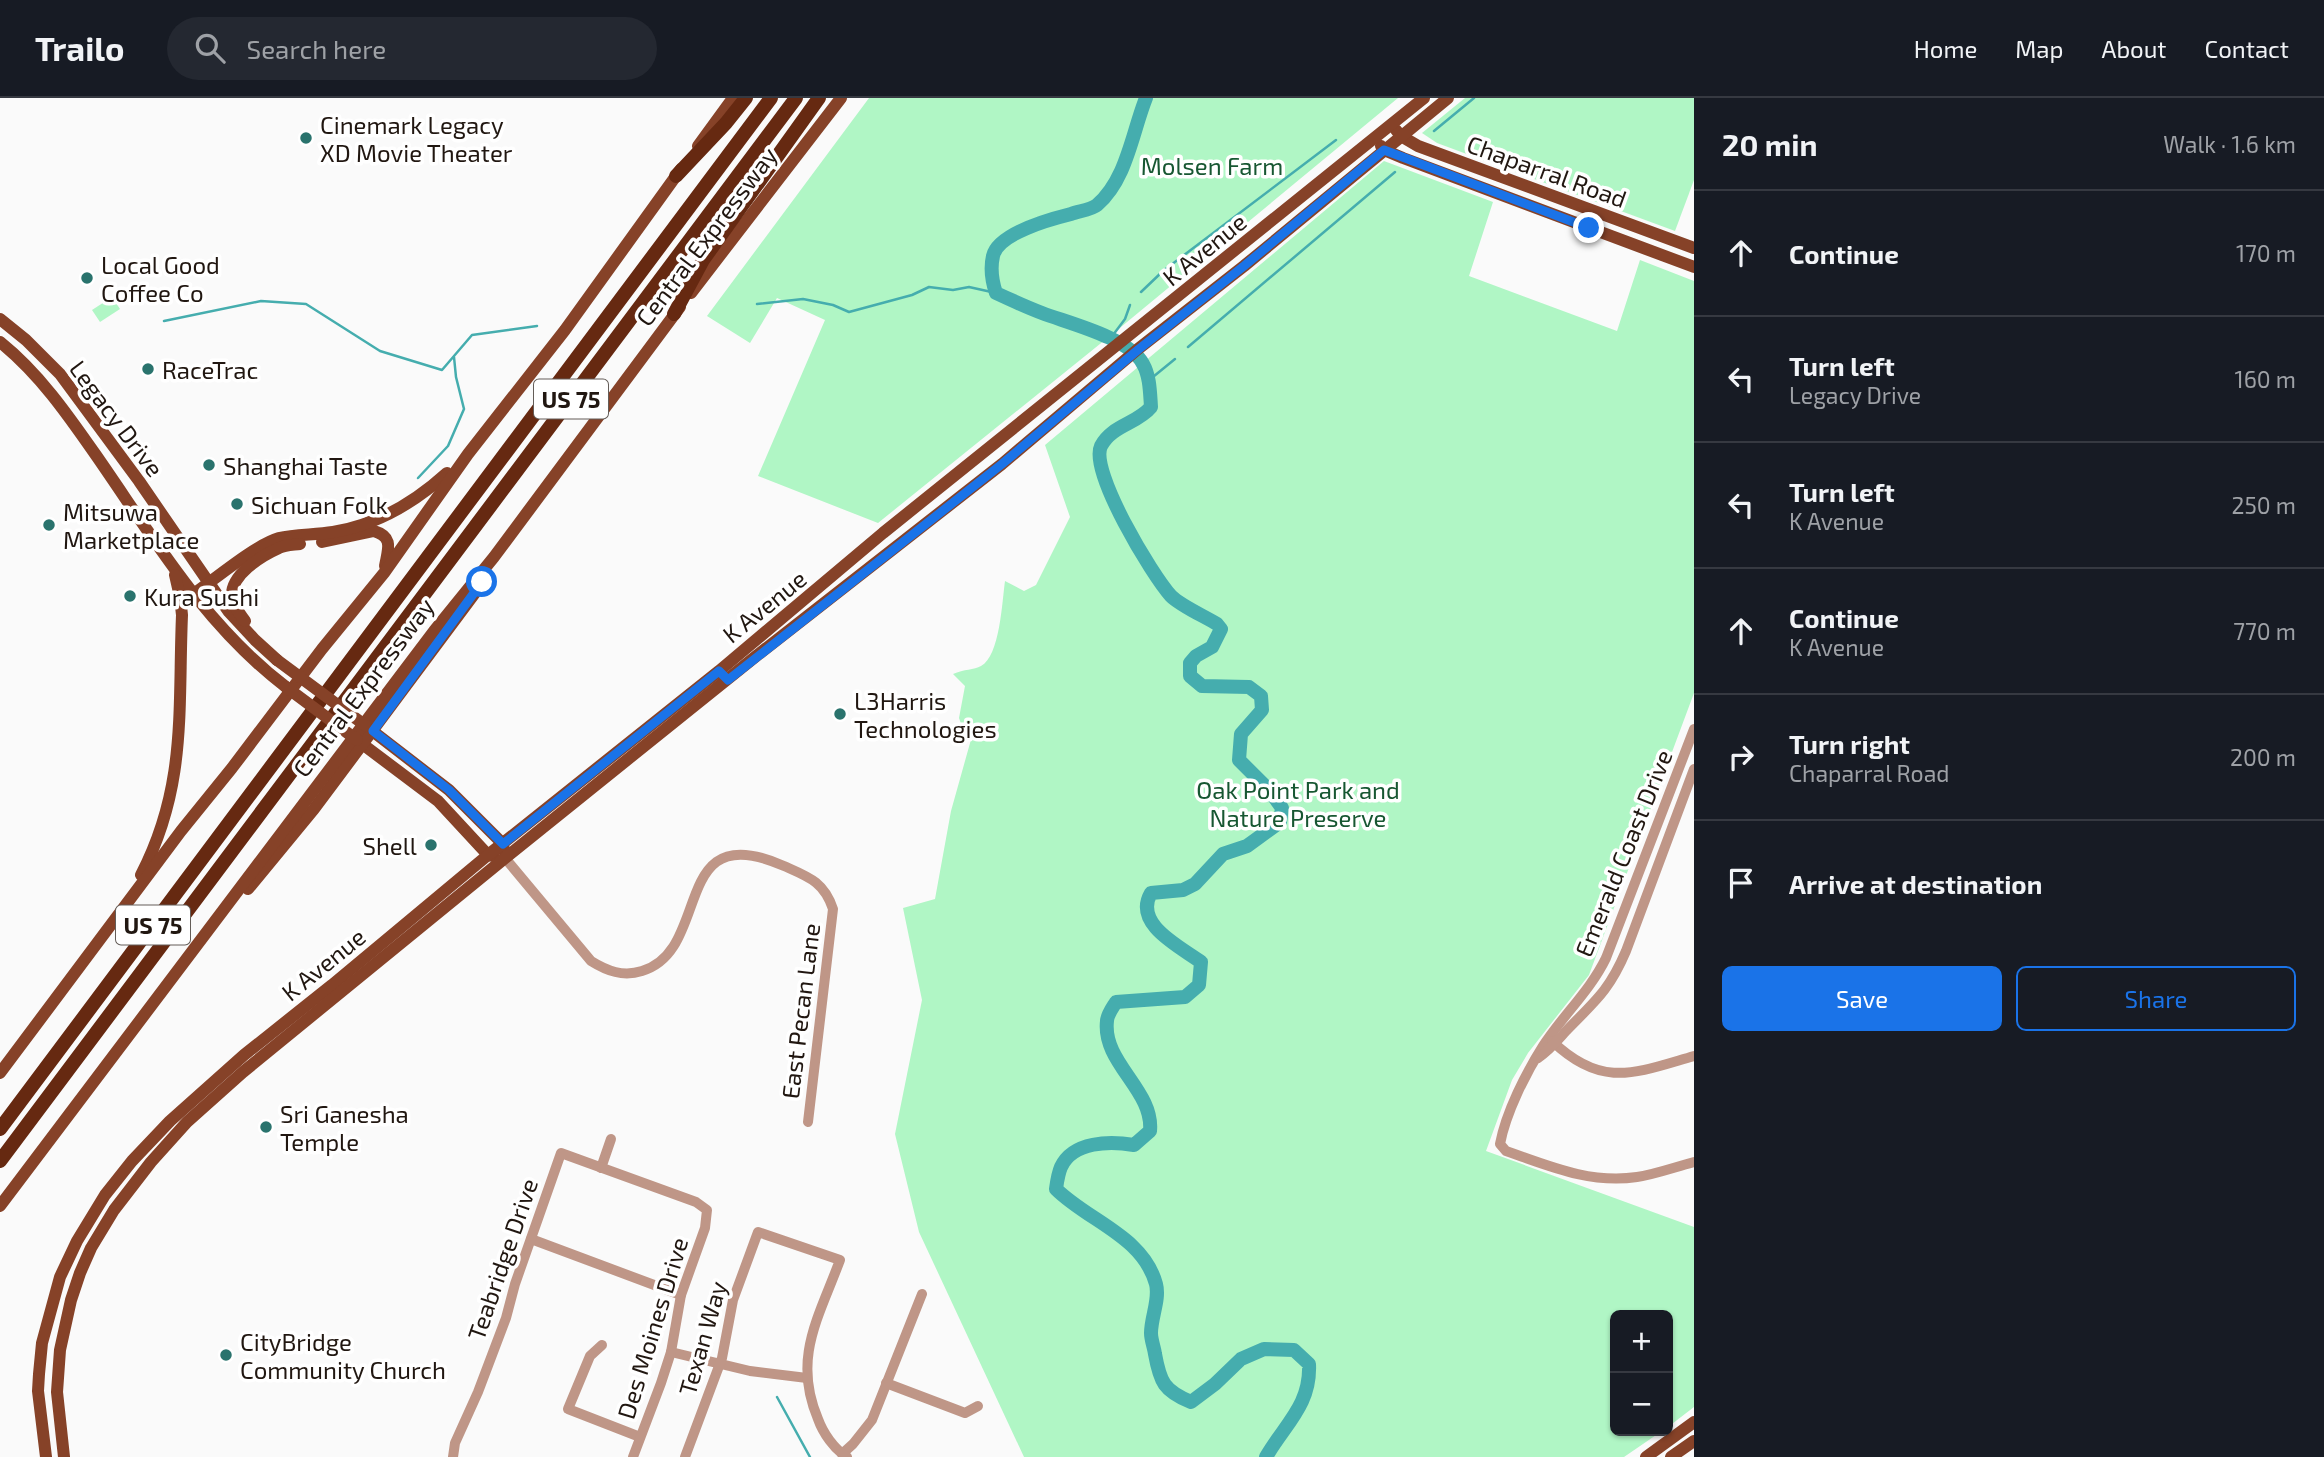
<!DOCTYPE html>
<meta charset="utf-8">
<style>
body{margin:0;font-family:"Exo 2",sans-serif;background:#242831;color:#f1f3f6}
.controls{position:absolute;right:21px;bottom:21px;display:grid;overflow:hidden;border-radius:10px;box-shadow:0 2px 5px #0004}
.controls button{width:63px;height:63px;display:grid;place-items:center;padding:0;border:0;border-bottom:2px solid #363941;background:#171b24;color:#f1f3f6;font:35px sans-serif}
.stop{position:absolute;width:21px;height:21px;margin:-16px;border:5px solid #1a73e8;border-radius:50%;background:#fff}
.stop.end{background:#1a73e8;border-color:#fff;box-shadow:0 2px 7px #0008}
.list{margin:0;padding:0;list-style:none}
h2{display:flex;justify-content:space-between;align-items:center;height:91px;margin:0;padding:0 28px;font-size:30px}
h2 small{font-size:23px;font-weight:400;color:#9ea1a6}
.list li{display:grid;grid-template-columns:46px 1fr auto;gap:21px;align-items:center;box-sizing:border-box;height:126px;padding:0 28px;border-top:2px solid #363941}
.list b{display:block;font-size:26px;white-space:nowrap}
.list p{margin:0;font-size:23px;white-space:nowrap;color:#9ea1a6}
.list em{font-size:23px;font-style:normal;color:#9ea1a6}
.actions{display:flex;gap:14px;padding:21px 28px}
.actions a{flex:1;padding:16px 0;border:2px solid #1a73e8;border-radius:10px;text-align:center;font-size:24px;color:#1a73e8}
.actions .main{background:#1a73e8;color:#fff}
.icon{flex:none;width:38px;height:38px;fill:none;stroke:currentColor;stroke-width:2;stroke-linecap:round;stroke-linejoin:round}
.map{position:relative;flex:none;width:1694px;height:1359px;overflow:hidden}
header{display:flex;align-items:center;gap:42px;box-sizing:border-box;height:98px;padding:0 35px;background:#171b24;border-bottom:2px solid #363941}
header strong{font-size:33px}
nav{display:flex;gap:38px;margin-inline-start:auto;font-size:24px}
.search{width:490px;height:63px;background:#242831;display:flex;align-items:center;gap:18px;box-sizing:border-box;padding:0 24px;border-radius:38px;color:#9ea1a6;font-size:26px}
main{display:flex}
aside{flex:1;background:#171b24}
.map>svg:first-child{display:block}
</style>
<header>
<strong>Trailo</strong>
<div class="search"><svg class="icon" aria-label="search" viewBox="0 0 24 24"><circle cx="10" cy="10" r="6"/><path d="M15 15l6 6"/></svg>Search here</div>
<nav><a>Home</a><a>Map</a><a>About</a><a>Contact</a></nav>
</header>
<main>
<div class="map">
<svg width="1694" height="1359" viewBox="0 0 1694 1359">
<rect width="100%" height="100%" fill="#fafafa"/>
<!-- green -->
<g fill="#b0f6c5">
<path d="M869,0H1398L1121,229L878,425L758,378L825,222L777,200L750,245L707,218Z"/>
<path d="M1465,0H1694V82L1675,133L1437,45L1422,35Z"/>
<path d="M1384,63L1493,104L1469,178L1617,233L1640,162L1694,183V595L1589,877L1528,955L1512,982L1486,1053L1694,1129V1309L1668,1329V1217H1615V1333H1662L1624,1359H1024L919,1134L895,1036L922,902L903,810L935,801L951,713L972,638L964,634L959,620L965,588L953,576C964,571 974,572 981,568C1000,558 1002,504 1005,483L1024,493L1036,487L1070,419L1045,347Z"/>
<path d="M112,199L120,211L100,224L92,212Z"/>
</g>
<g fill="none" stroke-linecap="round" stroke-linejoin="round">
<!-- stream -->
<g stroke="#45adae" stroke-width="2.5">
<path d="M1434,33L1474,0"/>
<path d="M1141,194L1163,173L1336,42"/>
<path d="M757,206L803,201L833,207L849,214L912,197L929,189L953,192L969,189L996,195"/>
<path d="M164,223L261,203L306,206L380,253L442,272L472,237L537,228"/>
<path d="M1110,241L1125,221L1130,207"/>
<path d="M1188,249L1395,74"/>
<path d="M1148,283L1175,261"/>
<path d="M418,380L448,348L464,311L456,279L454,259"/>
<path d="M777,1299L810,1359"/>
</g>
<!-- river -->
<path stroke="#45adae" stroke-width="14" d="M1146,0C1132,35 1127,81 1097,107C1091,112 1079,113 1071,116C1051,121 998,135 993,158C990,171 992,183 996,195C1011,202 1026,209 1042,215C1068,225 1130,240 1143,266C1150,278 1150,295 1151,309C1137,326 1112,327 1101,348C1089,373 1152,477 1171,498C1181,508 1204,518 1217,526L1221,531L1212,549L1196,558L1190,565V578L1202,588L1249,589L1261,598L1262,612L1241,636L1239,662L1270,693L1282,710L1280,724L1247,748L1223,756L1195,786L1183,792L1151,795C1133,826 1179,848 1201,864L1199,887L1185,899L1116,904C1113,909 1107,917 1107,923C1102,965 1154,992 1150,1033L1134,1047C1110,1043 1073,1043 1061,1069C1058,1076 1057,1084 1056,1091C1088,1123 1143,1138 1156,1186C1160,1201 1151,1219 1151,1235C1151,1242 1154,1249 1155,1256C1160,1284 1164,1293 1191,1304L1215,1286L1241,1261L1264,1251L1294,1252L1309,1266C1311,1307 1285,1326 1266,1359"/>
<!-- minor -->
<g stroke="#bf9687" stroke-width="10">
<path d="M1694,631L1606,860C1590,893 1563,917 1543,948C1526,975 1506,1014 1500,1046L1506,1053C1549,1068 1590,1086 1637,1079C1656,1076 1675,1069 1694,1064"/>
<path d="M505,760L591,863C607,873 623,879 642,873C713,852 669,717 784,768C809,779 824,784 833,811L808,1024"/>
<path d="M1552,943C1602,991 1635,975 1694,958"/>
<path d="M1538,960C1550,952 1557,943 1566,933C1595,903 1609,893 1626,853L1694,671"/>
<path d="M601,1070L611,1041"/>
<path d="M531,1141L681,1197"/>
<path d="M602,1247L590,1258L568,1311L640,1339"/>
<path d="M671,1254L750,1273L807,1280"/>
<path d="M886,1285L965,1315L978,1308"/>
<path d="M842,1356L853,1346L872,1322L922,1196"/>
<path d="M453,1359L455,1345L478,1294L506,1220L515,1186L561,1055L696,1104L707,1112L705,1130L681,1197L671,1254L661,1285L633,1359"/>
<path d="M685,1359L722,1260L733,1202L758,1134L840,1162C819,1219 792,1260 818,1321C823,1335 834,1351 847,1359"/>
</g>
<!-- major -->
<g stroke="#864228" stroke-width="12">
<path d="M1396,32L1401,38L1418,48L1694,150"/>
<path d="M698,48L733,0"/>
<path d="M1381,48L1384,52L1403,60L1694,169"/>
<path d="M691,195L841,0"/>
<path d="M0,221L26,242L60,276L139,383L229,514L255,542L277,562"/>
<path d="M0,244C41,277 70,320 100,363C156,444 206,528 286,589"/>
<path d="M322,444L374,433C394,439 388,451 385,468"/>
<path d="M192,497C214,482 255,447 279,440C295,436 315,437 333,434C377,427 414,405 447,375"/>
<path d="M245,523C240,516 233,508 232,499C230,477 261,458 279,450C285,447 293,447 300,446"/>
<path d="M366,628L449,692L503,746L504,753"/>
<path d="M357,642L438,703L488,757L494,758"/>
<path d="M141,777C187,688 178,613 182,517L180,499L175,477"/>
<path d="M248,791L314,711L478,491"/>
<path d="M0,975L181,733L232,670L322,551L384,475L468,356L565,232L681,71"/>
<path d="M0,1108L434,533L494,459L680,209"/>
<path d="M46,1359L38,1293L39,1276L42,1245L60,1179L77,1143L105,1097L132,1063L170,1023L244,957L332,887L488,757L719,573L883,435L1424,0"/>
<path d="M64,1359L57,1294L60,1252L71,1202L80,1175L91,1150L114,1112L151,1064L187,1024L243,974L505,760L755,559L1002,366L1138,251L1244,168L1448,0"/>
<path d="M1646,1359L1694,1324"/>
<path d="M1671,1359L1694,1343"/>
</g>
<!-- highway -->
<g stroke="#662911" stroke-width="14">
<path d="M676,78L726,25L746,0"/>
<path d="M674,216L703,162L819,0"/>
<path d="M0,1031L771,0"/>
<path d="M0,1063L796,0"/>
</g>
<!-- major-bridge -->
<g stroke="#864228" stroke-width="12">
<path d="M277,562L366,628"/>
<path d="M286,589L357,642"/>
</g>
</g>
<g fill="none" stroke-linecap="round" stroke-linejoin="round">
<!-- route -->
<path stroke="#1a73e8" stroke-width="9" d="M482,484L373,633L449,692L503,746L719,573L728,582L1002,366L1139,251L1244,168L1384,52L1589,130"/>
</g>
<!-- markers -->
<g fill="#2a736d" stroke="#fff" stroke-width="2.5">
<circle cx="306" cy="40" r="7"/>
<circle cx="87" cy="180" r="7"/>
<circle cx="148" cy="271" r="7"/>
<circle cx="209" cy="367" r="7"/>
<circle cx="237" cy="406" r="7"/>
<circle cx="49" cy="427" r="7"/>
<circle cx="130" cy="498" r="7"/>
<circle cx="840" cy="616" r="7"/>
<circle cx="431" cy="747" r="7"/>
<circle cx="266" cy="1029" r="7"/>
<circle cx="226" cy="1257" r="7"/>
</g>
<g text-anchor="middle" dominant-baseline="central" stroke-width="7" stroke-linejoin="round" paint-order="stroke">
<!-- shield labels -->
<g fill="#fff" stroke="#645d58" stroke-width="2">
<rect x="534" y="281.5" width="74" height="39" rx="5"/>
<rect x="116" y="807.5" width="74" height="39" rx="5"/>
</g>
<g font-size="23" font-weight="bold" fill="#211711">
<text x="571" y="301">US 75</text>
<text x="153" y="827">US 75</text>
</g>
<!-- poi labels -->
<g font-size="24" fill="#211711" stroke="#fff" text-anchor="start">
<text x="320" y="26">Cinemark Legacy<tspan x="320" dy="28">XD Movie Theater</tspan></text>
<text x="101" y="166">Local Good<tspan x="101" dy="28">Coffee Co</tspan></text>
<text x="162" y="271">RaceTrac</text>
<text x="223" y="367">Shanghai Taste</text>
<text x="251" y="406">Sichuan Folk</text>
<text x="63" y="413">Mitsuwa<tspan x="63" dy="28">Marketplace</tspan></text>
<text x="144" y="498">Kura Sushi</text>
<text x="854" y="602">L3Harris<tspan x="854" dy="28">Technologies</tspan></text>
<text x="417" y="747" text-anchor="end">Shell</text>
<text x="280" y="1015">Sri Ganesha<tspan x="280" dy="28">Temple</tspan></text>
<text x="240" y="1243">CityBridge<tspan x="240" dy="28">Community Church</tspan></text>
</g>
<!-- park labels -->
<g font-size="24" fill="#175732" stroke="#fff">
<text x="1212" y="67">Molsen Farm</text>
<text x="1298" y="691">Oak Point Park and<tspan x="1298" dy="28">Nature Preserve</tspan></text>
</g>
<!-- street labels -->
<g font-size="24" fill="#211711" stroke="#fff">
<text transform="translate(1547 73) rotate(20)">Chaparral Road</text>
<text transform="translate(706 138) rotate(-53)">Central Expressway</text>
<text transform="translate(1204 151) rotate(-39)">K Avenue</text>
<text transform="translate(117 320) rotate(53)">Legacy Drive</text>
<text transform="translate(764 508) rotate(-39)">K Avenue</text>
<text transform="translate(363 589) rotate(-53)">Central Expressway</text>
<text transform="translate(1623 755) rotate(-68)">Emerald Coast Drive</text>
<text transform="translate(323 866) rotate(-39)">K Avenue</text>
<text transform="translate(800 913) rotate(-83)">East Pecan Lane</text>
<text transform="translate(502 1161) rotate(-71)">Teabridge Drive</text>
<text transform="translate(652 1230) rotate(-73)">Des Moines Drive</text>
<text transform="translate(702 1240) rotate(-74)">Texan Way</text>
</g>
</g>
</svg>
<div class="controls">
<button>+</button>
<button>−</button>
</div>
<div class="stop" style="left:482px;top:484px"></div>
<div class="stop end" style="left:1589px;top:130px"></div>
</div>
<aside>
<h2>20 min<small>Walk · 1.6 km</small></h2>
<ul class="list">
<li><svg class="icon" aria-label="ahead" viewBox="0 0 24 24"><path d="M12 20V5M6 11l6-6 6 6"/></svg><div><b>Continue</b></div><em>170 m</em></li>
<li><svg class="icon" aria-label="left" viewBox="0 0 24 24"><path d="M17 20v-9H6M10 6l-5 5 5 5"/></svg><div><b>Turn left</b><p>Legacy Drive</p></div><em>160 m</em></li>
<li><svg class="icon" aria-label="left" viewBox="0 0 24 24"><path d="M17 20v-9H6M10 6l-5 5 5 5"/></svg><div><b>Turn left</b><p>K Avenue</p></div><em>250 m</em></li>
<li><svg class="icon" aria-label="ahead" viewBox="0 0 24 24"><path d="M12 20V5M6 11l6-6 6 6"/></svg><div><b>Continue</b><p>K Avenue</p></div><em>770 m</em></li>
<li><svg class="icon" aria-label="right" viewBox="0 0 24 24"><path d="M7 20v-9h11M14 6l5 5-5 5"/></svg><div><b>Turn right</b><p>Chaparral Road</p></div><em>200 m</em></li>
<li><svg class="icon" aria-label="arrive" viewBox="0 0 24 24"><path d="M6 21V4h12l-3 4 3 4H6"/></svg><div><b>Arrive at destination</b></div></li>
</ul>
<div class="actions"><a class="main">Save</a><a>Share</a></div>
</aside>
</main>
